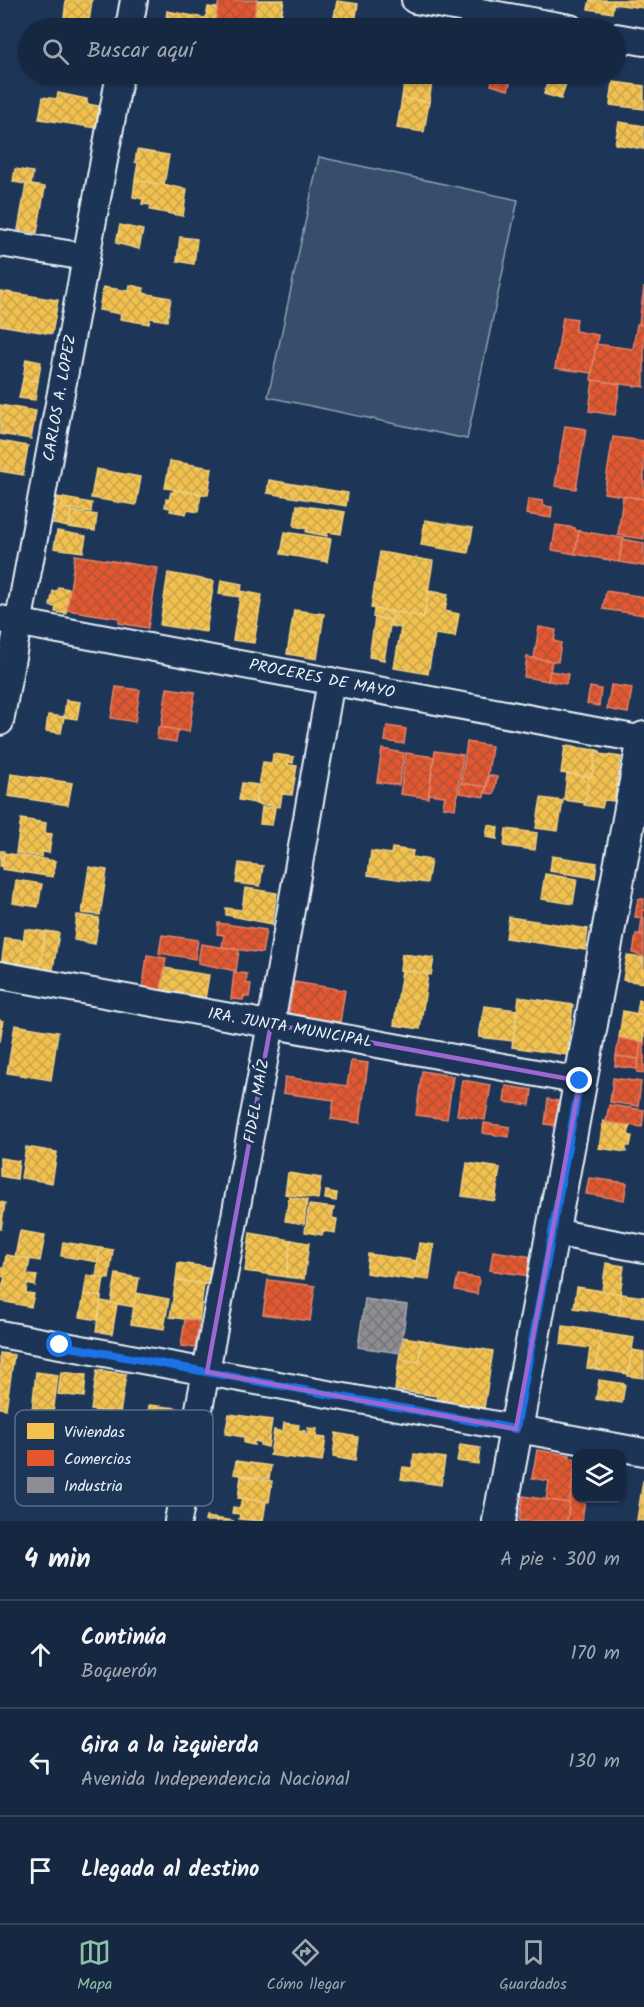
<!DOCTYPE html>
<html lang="es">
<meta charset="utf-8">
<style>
body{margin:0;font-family:Kalam,sans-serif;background:#1f3048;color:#f1f3f6}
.controls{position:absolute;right:18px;bottom:18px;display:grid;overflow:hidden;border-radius:12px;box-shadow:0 2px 4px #0004}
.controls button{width:54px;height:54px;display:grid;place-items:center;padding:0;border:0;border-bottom:2px solid #35445a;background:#162841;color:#f1f3f6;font:30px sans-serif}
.stop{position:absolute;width:18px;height:18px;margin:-14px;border:4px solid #1a73e8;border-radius:50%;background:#fff}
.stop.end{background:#1a73e8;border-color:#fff;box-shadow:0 2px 6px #0008}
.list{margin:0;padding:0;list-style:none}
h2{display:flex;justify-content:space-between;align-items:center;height:78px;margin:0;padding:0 24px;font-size:26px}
h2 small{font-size:20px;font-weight:400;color:#9ea6b1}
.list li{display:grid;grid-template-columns:39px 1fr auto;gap:18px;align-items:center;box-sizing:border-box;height:108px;padding:0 24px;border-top:2px solid #35445a}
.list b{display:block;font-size:22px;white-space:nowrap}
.list p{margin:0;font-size:20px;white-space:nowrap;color:#9ea6b1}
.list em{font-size:20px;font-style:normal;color:#9ea6b1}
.icon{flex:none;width:33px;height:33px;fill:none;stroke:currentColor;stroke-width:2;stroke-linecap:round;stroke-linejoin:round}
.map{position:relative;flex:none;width:644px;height:1521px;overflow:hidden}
.search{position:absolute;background:#162841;box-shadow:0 2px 4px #0004;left:18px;right:18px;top:18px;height:66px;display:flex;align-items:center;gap:15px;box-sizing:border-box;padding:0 21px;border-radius:33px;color:#9ea6b1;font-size:22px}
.sheet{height:402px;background:#162841}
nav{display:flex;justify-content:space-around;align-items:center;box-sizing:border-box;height:84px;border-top:2px solid #35445a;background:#162841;font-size:16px;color:#9ea6b1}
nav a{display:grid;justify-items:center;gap:3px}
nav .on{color:#8abfa5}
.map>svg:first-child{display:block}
</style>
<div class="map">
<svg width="644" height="1521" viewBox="0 0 644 1521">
<defs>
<pattern id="homes-cross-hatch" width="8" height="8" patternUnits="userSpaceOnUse" patternTransform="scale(1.5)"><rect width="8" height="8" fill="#f2c14e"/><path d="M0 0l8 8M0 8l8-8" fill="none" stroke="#c7a34d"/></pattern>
<pattern id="shops-cross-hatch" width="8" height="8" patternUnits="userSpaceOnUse" patternTransform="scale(1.5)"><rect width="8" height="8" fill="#e4572e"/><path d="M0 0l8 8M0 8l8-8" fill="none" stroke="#ad5238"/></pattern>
<pattern id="industry-cross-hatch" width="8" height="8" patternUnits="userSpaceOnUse" patternTransform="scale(1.5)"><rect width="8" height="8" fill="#8d8d92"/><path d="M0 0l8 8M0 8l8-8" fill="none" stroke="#747579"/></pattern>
</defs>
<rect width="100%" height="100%" fill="#1d3557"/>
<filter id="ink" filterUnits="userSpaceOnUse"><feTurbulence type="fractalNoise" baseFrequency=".0167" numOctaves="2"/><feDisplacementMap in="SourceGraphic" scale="12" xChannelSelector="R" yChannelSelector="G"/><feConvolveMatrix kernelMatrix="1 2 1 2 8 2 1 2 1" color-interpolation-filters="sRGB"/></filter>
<g filter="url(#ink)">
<!-- pitch -->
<path fill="#374d6c" stroke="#909fb2" stroke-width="1.5" d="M319,157L518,200L467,439L268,397Z"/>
<!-- homes -->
<g fill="url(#homes-cross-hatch)" stroke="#efcf81" stroke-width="1.5">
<path d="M66,0H92L89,22L64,18Z"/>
<path d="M257,0H284L279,28H252Z"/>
<path d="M590,0H614L612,13L588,9Z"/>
<path d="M614,0H644V8L613,4Z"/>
<path d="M337,1L358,4L354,28H332Z"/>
<path d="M208,7L217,8L214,28H204Z"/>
<path d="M167,11L205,18L204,28H165Z"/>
<path d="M328,74H343V78L327,76Z"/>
<path d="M405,74L433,75L429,102L402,98Z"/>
<path d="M550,74H569L561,99L544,94Z"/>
<path d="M613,82L644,86V109L610,105Z"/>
<path d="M58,93L87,99V104L99,106L96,128L39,119L43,97L57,99Z"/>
<path d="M402,98L429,102L424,132L397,128Z"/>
<path d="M619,122L644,126V149L615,144Z"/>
<path d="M137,150L169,155L164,185L135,180L138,163L135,162Z"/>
<path d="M15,169L33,172L31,185L13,182Z"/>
<path d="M135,180L187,189L183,216L150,210L151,205L142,204L143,199L133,197Z"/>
<path d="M26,184L45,187L37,233L18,230Z"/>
<path d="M120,225L143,230L139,249L116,243Z"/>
<path d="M180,237L197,239L194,264L177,261Z"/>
<path d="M130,285L144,288L143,293L171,298L167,321L150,318L149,324L120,319L121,314L99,310L103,287L129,291Z"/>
<path d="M0,291L58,300L52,334L0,325Z"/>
<path d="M26,359L41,362L38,381L23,379Z"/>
<path d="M23,379L38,381L35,400L19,398Z"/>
<path d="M0,405L36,411L31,439L0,434Z"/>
<path d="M0,441L28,446L23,475L0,471Z"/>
<path d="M170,461L212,468L208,495L165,488Z"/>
<path d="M96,469L141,477L136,505L91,498Z"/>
<path d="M269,480L348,493L346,506L267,493Z"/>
<path d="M174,490L201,494L198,512L187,510L186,514L170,511L171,508L165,507L166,499L169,500L171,492L173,493Z"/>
<path d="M57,497L63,498L62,508L71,509L69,527L53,524Z"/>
<path d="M63,498L92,503L91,512L62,508Z"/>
<path d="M297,505L345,512L341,534L328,532L327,536L306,532L307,529L294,526Z"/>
<path d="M71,511L97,515L95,531L69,527Z"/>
<path d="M425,520L473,528L468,553L421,545Z"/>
<path d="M57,531L86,536L83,552L54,548Z"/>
<path d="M285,532L331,539L327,562L281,554Z"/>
<path d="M380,552L433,561L424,617L371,608Z"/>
<path d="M168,573L214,581L206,632L160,625Z"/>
<path d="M221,580L242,584L240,597L219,594Z"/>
<path d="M58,587L70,589L66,614L55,612L56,607L50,606L53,591H57Z"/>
<path d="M241,591L262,595L254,643L233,640Z"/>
<path d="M428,591L448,594L445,611L459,614L455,637L435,634L428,674L394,668L401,628L391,626L393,612L424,617Z"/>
<path d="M374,609L393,612L392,620L373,617Z"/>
<path d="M294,610L324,614L317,659L287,654Z"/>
<path d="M375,618L391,620L384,660L369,657Z"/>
<path d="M66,700L80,702L77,719L64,717Z"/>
<path d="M48,715L64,717L61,733L46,731Z"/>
<path d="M565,746L596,750L592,777L561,773Z"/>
<path d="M596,750L600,751V754L621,757L614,801L604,800L602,808L584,805L589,777H592Z"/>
<path d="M273,754L294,757L293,763L289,762L288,765L297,766L292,795L282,794L280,807L256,804L263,762L272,763Z"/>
<path d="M11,774L72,783L68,805L8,796Z"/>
<path d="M567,774L589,777L585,803L564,800Z"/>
<path d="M242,783L258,785L255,803L239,800Z"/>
<path d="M541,798L563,801L558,831L536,828Z"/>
<path d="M262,807L275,808L272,825L260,824Z"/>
<path d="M21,819L46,823L45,833L52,834L49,853L42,852L41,857L16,853Z"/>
<path d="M488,825L498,827L497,839L486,837Z"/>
<path d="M506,829L537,833L535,850L504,846Z"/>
<path d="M392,848L413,851L412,857L431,860L427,883L368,875L371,851L391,854Z"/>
<path d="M0,851H4L2,866H0Z"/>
<path d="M4,853L56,861L53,877L2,869Z"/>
<path d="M552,856L597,863L595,878L550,871Z"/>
<path d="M239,863L263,866L260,886L236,883Z"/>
<path d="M89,867L107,870L100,915L82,913Z"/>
<path d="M545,874L577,879L573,904L541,899Z"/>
<path d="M16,880L42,884L38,907L13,903Z"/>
<path d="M245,888L277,893L272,924L226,915V908L242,910Z"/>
<path d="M77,915L99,918L95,944L74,940Z"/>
<path d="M509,917L588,929L585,950L506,938Z"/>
<path d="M25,929L45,932L39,973L19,970Z"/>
<path d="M46,931L59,933L52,975L39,973Z"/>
<path d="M5,938L24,940L19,970L1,967Z"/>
<path d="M402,954L434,958L431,975L400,970Z"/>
<path d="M627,956L644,958V983L623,980Z"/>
<path d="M164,968L209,975L205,999L161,992Z"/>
<path d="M402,970L428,974L420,1029L394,1025Z"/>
<path d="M519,997L573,1005L567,1055L512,1047Z"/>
<path d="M639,1000L644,1001V1015L637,1013Z"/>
<path d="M484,1006L517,1010L513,1041L479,1037Z"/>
<path d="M623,1011L644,1015V1042L619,1038Z"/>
<path d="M0,1020L3,1021L0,1042Z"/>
<path d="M15,1025L58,1032L51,1080L7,1073Z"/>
<path d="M603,1121L630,1126L628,1135L632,1136L630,1146H626V1152L599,1148Z"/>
<path d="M26,1147L57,1152L52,1183L21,1178Z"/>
<path d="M0,1158L19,1161L17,1179L0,1176Z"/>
<path d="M467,1163L500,1168L495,1201L462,1196Z"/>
<path d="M288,1173L321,1178L318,1199L285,1194Z"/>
<path d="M326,1191L337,1193L336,1201L325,1199Z"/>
<path d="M289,1197L307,1200L304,1224L285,1221Z"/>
<path d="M0,1202L5,1203L1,1229H0Z"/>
<path d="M309,1205L334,1208L332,1218L337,1219L335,1233L323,1231L322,1235L305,1232Z"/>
<path d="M20,1231L45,1235L40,1261L15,1257Z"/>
<path d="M250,1233L292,1240L286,1277L245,1271Z"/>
<path d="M291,1240L309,1243L304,1279L286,1277Z"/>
<path d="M63,1242L100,1248L98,1262L61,1256Z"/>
<path d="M419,1243L434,1245L429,1280L414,1278Z"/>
<path d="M100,1248L113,1250L109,1279L96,1277Z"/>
<path d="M368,1254L417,1261L414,1280L366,1273Z"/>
<path d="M6,1255L30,1259L27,1275L37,1276L35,1286L27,1284L26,1293L34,1294L31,1307L0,1301V1288H2L5,1277L0,1276V1268H4Z"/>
<path d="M178,1263L214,1268L211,1285L176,1280Z"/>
<path d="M606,1263L624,1266L620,1294L602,1291Z"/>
<path d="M116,1274L139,1278L134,1307L111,1303Z"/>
<path d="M87,1275L104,1278L101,1297L84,1294Z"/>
<path d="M176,1280L204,1284L199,1321L170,1317Z"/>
<path d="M577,1287L622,1294L619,1315L574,1308Z"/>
<path d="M136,1293L169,1299L164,1329L131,1324Z"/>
<path d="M84,1294L101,1297L98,1320L80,1317Z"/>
<path d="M622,1294L644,1297V1318L619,1315Z"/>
<path d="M101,1301L117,1304L112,1334L96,1331Z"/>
<path d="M563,1326L602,1332L596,1369L587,1368L590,1348L561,1344Z"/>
<path d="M601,1333L634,1338L628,1374L596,1369Z"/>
<path d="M402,1337L422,1340L419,1362L399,1359Z"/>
<path d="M422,1340L493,1351L484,1408L436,1401L437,1396L395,1390L399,1359L419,1362Z"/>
<path d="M632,1350L644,1352V1378L628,1376Z"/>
<path d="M0,1353L14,1355L6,1409L0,1408Z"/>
<path d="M97,1370L126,1374L120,1414L91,1410Z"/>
<path d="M36,1372L58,1375L53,1414L32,1411Z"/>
<path d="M61,1372L86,1375L84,1397L58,1394Z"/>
<path d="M599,1380L625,1384L622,1403L596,1399Z"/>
<path d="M149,1405L177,1408L172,1439L145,1436Z"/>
<path d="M229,1414L272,1420L268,1447L260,1445V1442L254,1441V1445L244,1443V1437L225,1434Z"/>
<path d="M284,1423L299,1425L298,1430L305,1431V1435H307L308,1428L317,1429L316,1437L326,1438L322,1462L270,1455L274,1430L283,1432Z"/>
<path d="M336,1433L358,1437L355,1461L333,1457Z"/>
<path d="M460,1445L480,1448L478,1464L457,1461Z"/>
<path d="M414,1454L445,1458L441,1485L401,1479L403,1467L412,1468Z"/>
<path d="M236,1461L271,1466L269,1479L234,1474Z"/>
<path d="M241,1476L272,1481L269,1502L238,1498Z"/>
<path d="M643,1481H644V1521L637,1520Z"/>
<path d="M242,1498L266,1502L263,1521L239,1519L240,1514L232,1513L233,1507L240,1508Z"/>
<path d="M206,1517L234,1521H205Z"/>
</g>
<!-- shops -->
<g fill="url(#shops-cross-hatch)" stroke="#e5856b" stroke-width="1.5">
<path d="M219,0H257L252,28H214Z"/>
<path d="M494,74H513L508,90L491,85Z"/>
<path d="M644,287V325L639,324Z"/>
<path d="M563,317L577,319L575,331L598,335L592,373L555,368Z"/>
<path d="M637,324L644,325V387L591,380L596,344L633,349Z"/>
<path d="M593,380L620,384L615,415L589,411Z"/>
<path d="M565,426L586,429L576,489L555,486Z"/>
<path d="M613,437L644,441V499L604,493Z"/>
<path d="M623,496L644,499V539L618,535Z"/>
<path d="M528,499L543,501L542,506L552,507L551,518L526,514Z"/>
<path d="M556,525L575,528V530L579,531L575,554L552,550Z"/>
<path d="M579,531L623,538L619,562L575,554Z"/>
<path d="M623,539L644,543V566L619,562Z"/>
<path d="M75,555L158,568L148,628L119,623V618L67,610Z"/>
<path d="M606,591L644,597V615L603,609Z"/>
<path d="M539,627L556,630L554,641L561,643L558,662L534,658Z"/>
<path d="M527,657L552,661L548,681L524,677Z"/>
<path d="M550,671L568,674L566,684L548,681Z"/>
<path d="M611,685L632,688L628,713L607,709Z"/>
<path d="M116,687L140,690L135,722L111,718Z"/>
<path d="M590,687L601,689L599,706L587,704Z"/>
<path d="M167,688L195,692L189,732L161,727Z"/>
<path d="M387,726L406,729L404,744L385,741Z"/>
<path d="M158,727L178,730L176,742L157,739Z"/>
<path d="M467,742L492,746L486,787L461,783Z"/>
<path d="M382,749L404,753L399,785L377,782Z"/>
<path d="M435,751L463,755L455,809L443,807L445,796L429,794Z"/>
<path d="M406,753L434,757L428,798L400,794Z"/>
<path d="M489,775L497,777L494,794L486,793Z"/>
<path d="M461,783L486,787L484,797L459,793Z"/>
<path d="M638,899H644L643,918L635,917Z"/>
<path d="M642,918H644V935L640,934Z"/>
<path d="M218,923L266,930L262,953L222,947L224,935L217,934Z"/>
<path d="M636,934L644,935V957L633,953Z"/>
<path d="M162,935L198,940L195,959L159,953Z"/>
<path d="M201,944L239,950L236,971L198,963Z"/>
<path d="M147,955L166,958L161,990L143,987Z"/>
<path d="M234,972L247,974L246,983L251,984L249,997L244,996L243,1000L231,999Z"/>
<path d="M294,982L345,990L340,1022L289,1014Z"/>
<path d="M619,1038L641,1042L639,1059L616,1056Z"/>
<path d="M641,1042H644V1073L637,1072Z"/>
<path d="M616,1056L639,1059L637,1069L615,1066Z"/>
<path d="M351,1061L368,1063L360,1123L331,1119L334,1100L283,1093L285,1077L347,1086Z"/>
<path d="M422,1071L453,1076L447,1119L416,1115Z"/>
<path d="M613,1078L641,1082L638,1106L610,1102Z"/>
<path d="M462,1080L491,1085L485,1120L457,1115Z"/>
<path d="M506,1086L532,1090L530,1105L504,1102Z"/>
<path d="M548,1099L563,1102L559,1126L545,1124Z"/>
<path d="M609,1105L644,1110L642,1127L606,1122Z"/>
<path d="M484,1123L510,1127L509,1137L483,1133Z"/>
<path d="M589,1178L627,1183L624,1200L586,1194Z"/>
<path d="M493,1251L532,1257L529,1276L490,1270Z"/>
<path d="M458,1275L479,1278L477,1294L455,1290Z"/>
<path d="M268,1280L315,1286L310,1321L263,1314Z"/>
<path d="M185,1319L199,1321L195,1348L181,1346Z"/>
<path d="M537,1450L570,1455L569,1458L576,1459L569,1503L546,1500L549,1481L532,1478Z"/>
<path d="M574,1470H576V1498H585L582,1521H567Z"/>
<path d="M523,1496L569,1503L567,1521H519Z"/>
</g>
<!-- industry -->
<path fill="url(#industry-cross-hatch)" stroke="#a8abb1" stroke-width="1.5" d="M365,1299L407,1305L400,1353L358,1347Z"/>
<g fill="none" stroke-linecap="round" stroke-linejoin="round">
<!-- minor casing -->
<g stroke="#e8f1f8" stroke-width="30">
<g id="minor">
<path d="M415,0L570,28"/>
<path d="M129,28L134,0"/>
<path d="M616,37L644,42"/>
<path d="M0,243L86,257"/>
<path d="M0,619L644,740"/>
<path d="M0,722L120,74"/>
<path d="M0,975L580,1081"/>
<path d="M553,1232L644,1249"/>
<path d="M0,1334L644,1452"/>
<path d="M178,1521L271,1024L331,681"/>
</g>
</g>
<!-- major casing -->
<g stroke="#e8f1f8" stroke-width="36">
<path id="major" d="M499,1521L644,738"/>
</g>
<!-- minor -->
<use href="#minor" stroke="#1d3557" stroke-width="26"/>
<!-- major -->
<use href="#major" stroke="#1d3557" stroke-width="32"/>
</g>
</g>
<g fill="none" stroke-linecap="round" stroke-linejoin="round" filter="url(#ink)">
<!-- route -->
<path stroke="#1a73e8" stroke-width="8" d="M60,1345L516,1429L580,1081"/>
</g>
<!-- marked area -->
<path fill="none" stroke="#9c67d0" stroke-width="4.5" stroke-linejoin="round" d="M271,1024L580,1081L516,1429L207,1372Z"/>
<g text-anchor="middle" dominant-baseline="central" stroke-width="6" stroke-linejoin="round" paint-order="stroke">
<!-- street labels -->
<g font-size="16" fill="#e8f1f8" stroke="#1d3557">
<text transform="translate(60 398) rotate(-80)">CARLOS A. LOPEZ</text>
<text transform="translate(322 679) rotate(11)">PROCERES DE MAYO</text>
<text transform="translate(290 1028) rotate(10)">1RA. JUNTA MUNICIPAL</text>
<text transform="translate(257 1101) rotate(-80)">FIDEL MAÍZ</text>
</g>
</g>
<!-- legend -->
<rect x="15" y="1410" width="198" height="96" rx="9" fill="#1d3557" stroke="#5a6d87" stroke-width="1.5"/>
<rect x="27" y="1423" width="27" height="16" fill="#f2c14e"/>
<rect x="27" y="1450" width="27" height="16" fill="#e4572e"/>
<rect x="27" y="1477" width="27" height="16" fill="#8d8d92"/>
<g font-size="16" fill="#e8f1f8">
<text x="64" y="1437">Viviendas</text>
<text x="64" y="1464">Comercios</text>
<text x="64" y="1491">Industria</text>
</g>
</svg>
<div class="controls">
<button><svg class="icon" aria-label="layers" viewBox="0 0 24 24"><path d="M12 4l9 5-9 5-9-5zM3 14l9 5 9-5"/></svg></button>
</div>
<div class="stop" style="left:60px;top:1345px"></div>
<div class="stop end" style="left:580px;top:1081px"></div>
<div class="search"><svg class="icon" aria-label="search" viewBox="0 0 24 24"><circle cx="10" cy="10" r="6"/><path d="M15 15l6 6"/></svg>Buscar aquí</div>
</div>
<section class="sheet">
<h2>4 min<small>A pie · 300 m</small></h2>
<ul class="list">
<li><svg class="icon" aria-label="ahead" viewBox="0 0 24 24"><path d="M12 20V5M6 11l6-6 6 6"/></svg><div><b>Continúa</b><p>Boquerón</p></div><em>170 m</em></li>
<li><svg class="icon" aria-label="left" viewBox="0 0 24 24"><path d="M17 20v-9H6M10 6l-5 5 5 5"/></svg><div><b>Gira a la izquierda</b><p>Avenida Independencia Nacional</p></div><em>130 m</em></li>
<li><svg class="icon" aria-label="arrive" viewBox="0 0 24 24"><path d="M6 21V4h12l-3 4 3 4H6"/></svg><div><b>Llegada al destino</b></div></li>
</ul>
</section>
<nav>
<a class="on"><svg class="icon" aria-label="map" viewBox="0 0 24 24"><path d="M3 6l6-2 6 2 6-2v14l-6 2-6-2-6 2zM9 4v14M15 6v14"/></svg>Mapa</a>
<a><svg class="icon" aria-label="directions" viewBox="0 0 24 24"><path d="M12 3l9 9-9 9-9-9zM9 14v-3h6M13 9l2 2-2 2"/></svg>Cómo llegar</a>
<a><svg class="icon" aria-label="saved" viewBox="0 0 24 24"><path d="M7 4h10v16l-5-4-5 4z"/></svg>Guardados</a>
</nav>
